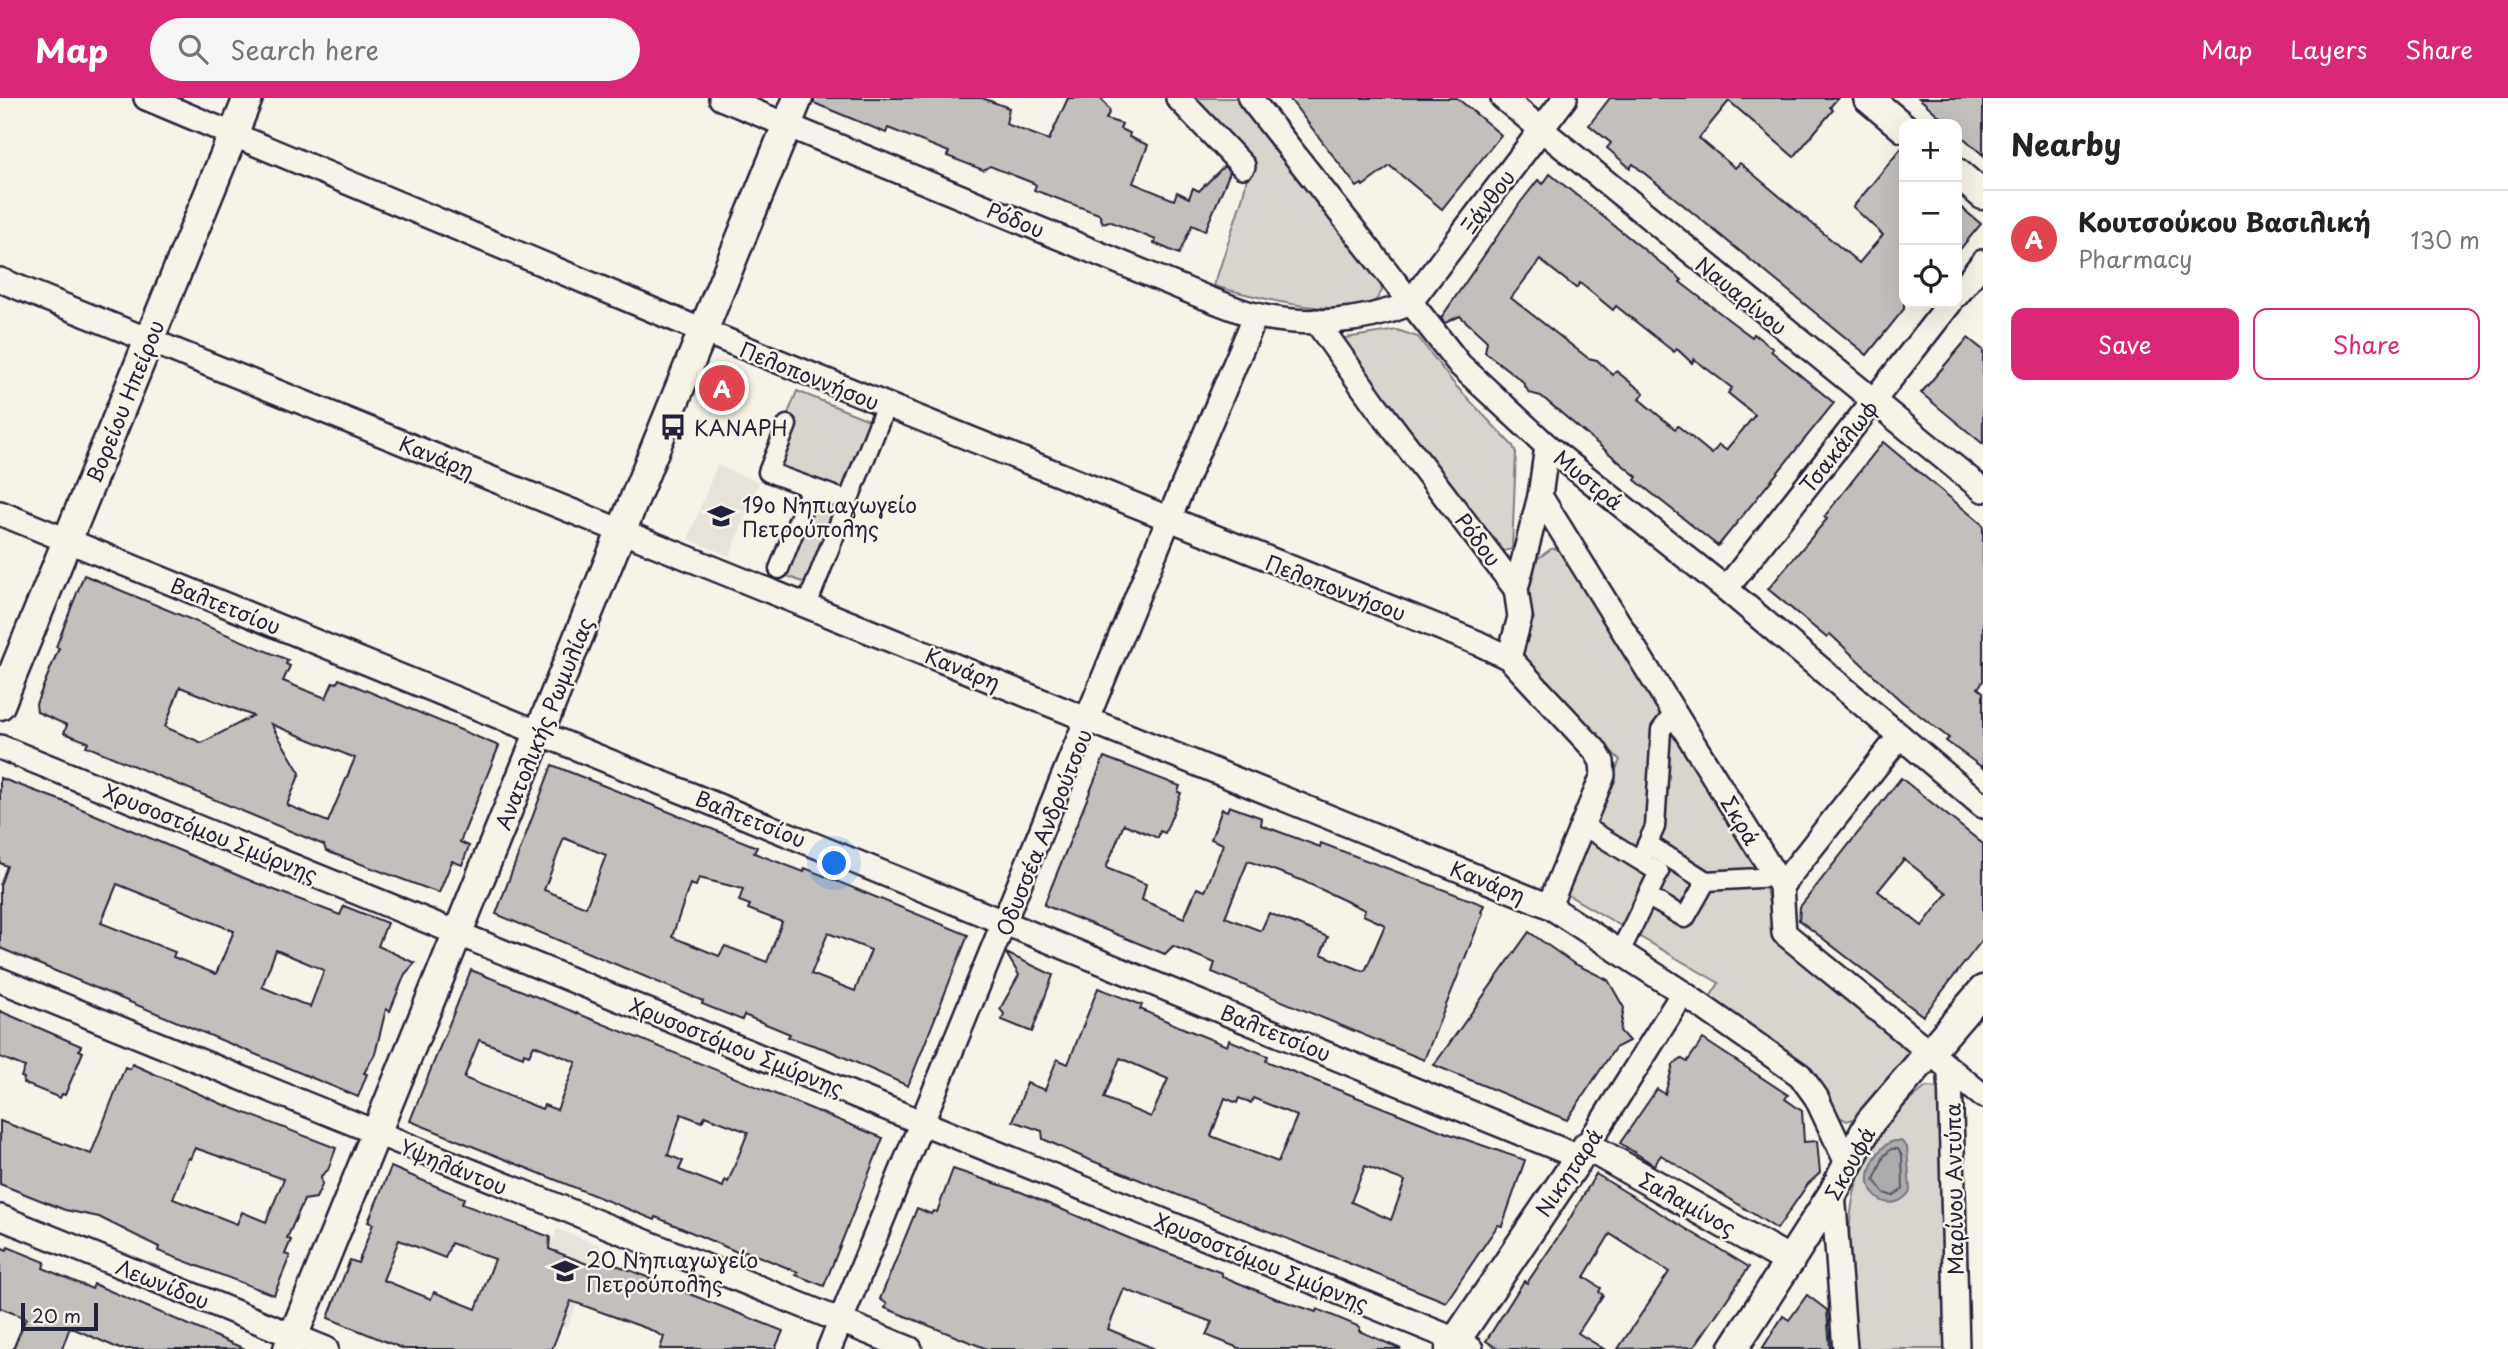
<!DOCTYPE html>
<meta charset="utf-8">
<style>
body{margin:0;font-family:"Playpen Sans",sans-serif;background:#f6f6f6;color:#222}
.controls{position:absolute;right:21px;top:21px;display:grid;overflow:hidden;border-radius:14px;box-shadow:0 7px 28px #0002}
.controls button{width:63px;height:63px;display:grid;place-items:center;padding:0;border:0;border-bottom:2px solid #e0e0e0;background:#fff;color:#222;font:35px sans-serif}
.scale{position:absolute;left:21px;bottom:18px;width:77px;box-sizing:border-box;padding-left:7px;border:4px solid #22223b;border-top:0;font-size:19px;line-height:24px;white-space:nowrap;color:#22223b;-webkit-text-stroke:5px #f7f3e8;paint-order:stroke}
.you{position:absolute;left:835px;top:766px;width:24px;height:24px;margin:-18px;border:5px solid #fff;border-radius:50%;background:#1a73e8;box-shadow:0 0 0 10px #1a73e833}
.badge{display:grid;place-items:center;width:46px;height:46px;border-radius:50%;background:#db2777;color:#fff;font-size:23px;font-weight:700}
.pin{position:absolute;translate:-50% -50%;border:4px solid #fff;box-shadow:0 2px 7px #0006}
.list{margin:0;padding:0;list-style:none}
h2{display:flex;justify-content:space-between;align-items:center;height:91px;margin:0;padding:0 28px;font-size:30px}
h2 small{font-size:23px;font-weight:400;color:#767676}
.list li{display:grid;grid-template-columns:46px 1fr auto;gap:21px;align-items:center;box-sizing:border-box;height:98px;padding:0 28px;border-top:2px solid #e0e0e0}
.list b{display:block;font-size:26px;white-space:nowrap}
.list p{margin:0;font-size:23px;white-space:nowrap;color:#767676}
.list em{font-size:23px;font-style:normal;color:#767676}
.actions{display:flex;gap:14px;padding:21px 28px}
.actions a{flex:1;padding:16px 0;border:2px solid #db2777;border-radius:14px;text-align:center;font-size:24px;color:#db2777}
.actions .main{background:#db2777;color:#fff}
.icon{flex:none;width:38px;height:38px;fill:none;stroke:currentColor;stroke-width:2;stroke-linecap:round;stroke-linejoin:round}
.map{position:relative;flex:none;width:1983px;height:1251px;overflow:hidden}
header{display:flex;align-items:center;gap:42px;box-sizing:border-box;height:98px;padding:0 35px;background:#db2777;color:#fff}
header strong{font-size:33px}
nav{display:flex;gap:38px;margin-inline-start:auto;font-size:24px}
.search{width:490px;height:63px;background:#f6f6f6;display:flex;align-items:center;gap:18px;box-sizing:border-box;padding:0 24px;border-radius:38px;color:#767676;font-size:26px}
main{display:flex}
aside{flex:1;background:#fff}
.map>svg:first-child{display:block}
</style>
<header>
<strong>Map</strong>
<div class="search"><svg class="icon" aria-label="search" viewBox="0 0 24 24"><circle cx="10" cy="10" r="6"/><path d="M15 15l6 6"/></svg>Search here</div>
<nav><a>Map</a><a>Layers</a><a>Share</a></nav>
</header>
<main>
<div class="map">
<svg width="1983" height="1251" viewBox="0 0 1983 1251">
<rect width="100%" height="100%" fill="#f7f3e8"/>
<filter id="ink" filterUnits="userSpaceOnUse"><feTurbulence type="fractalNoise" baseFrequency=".0143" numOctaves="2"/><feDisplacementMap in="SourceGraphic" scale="14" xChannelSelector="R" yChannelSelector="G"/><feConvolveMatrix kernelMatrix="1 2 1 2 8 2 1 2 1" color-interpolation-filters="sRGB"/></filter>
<g filter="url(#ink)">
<!-- built -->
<g fill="#e7e3db">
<path d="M717,367L759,384L730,458L688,441Z"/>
<path d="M557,1131L600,1147L567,1230L525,1214Z"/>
</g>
<!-- green -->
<g fill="#d8d5cf" stroke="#7d7c85" stroke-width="2">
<path d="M1194,0H1239L1380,181L1382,193L1376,202C1339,223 1253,198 1214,188L1243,98L1250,66Z"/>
<path d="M1397,232L1418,239L1455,287L1513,348L1516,355L1512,451L1500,454L1339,241Z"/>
<path d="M797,293L874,324L809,487L775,473L806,393L764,376Z"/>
<path d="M1561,450L1762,771L1776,840L1916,952L1856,1020L1847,1023L1837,1018L1706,905L1719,885L1563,794L1620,662L1516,555L1534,520L1527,501L1537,461L1551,451Z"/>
<path d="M1926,989L1941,990L1951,1251H1855C1848,1145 1830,1062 1926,989Z"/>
</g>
<!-- water -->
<path fill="#aeabad" stroke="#76747f" stroke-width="2" d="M1894,1043H1901L1907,1049L1910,1093C1893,1120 1855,1097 1874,1062C1879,1053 1884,1046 1894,1043Z"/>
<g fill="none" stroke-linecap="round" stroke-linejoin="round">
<!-- shore -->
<path stroke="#5a5969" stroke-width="2" d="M1891,1051H1898L1902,1058L1903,1091L1893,1098L1884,1095L1874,1082L1884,1058Z"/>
</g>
<!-- building -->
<g fill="#c2bfbd" stroke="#22223b" stroke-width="2" fill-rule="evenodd">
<path d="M814,0H982L1009,10L1006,26L1049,42L1068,0H1101L1110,13L1106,21L1122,26L1120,31L1130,35L1129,39L1148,47L1133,85L1174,102L1177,94L1189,100L1193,90L1199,93L1224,68L1230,74L1205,133L1192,127L1179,156L1154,145L1156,142L1109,123L1103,125L1099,116L1034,92L1036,87L1033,85L990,68L983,72L947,58L949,54L888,30L886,35L814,5Z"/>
<path d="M1289,0H1457L1501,37L1442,111L1390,68L1363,88L1362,86L1357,89Z"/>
<path d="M1610,0H1838L1830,9L1833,12L1794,59L1729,3L1699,40L1735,70L1740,65L1859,165L1883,137L1853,109L1904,47V211L1867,257L1633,66L1630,70L1607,50L1611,45L1589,27Z"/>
<path d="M1919,0H1983V57L1957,34V26H1948Z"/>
<path d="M1550,76L1682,182L1680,184L1733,225L1752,239L1754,236L1773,251L1771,253L1834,305L1718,448L1635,382L1637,379L1541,298L1529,295L1522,283L1485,254L1487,243L1460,218L1445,225L1441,220L1520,105L1538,82L1543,86ZM1540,162L1576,190L1580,185L1613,212L1616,208L1674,254L1677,251L1692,265L1694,261L1732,290L1728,295L1755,317L1726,352L1719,347L1712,356L1678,328L1675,331L1639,301L1644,295L1616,273L1613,277L1597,262L1588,260L1511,200Z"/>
<path d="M1957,106L1981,126L1957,155Z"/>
<path d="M1968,240L1983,252V346L1921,295Z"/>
<path d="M1883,344L1983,427V583L1978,590L1983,594V670L1946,643L1949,640L1901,603L1830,536L1827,540L1768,491L1827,421L1824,419Z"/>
<path d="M84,477L288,562L286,566L290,568L283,583L305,592L326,600L333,584L337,585L339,581L499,648L460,744L469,748L462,767L452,763L439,795L326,753L324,747L86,648L88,644L64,635L67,627L37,614L36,606L59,550L56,549ZM180,589L253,618L202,645L165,629ZM271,626L355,660L328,724L287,707L300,675Z"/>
<path d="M1104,659L1180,688L1178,694L1181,695L1165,735L1160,733L1158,740L1124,726L1106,770L1146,786L1142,802L1184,820L1197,790L1205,793L1207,789L1223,746L1211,741L1222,711L1227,713L1229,708L1262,720L1261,727L1320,749L1321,745L1484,807L1481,814L1483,815L1424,962L1212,874L1215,865L1173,848L1165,856L1044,807ZM1248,763L1301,782L1365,812L1363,817L1385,827L1366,871L1363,873L1321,856L1328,839L1269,815L1261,833L1225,819Z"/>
<path d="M552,667L757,749L754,755L804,774L805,770L968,837L908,988L828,952L788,939L790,936L744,917L742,922L702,906L703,903L496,816ZM564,740L606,757L586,809L544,792ZM699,780L743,791L739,803L750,807L748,811L782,824L767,864L725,848L719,858L672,839L690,786L696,788ZM828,835L871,852L855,893L811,876Z"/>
<path d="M0,680L65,704L256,785L340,817L344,808L387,825L378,848L415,865L405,876L390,913L386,911L375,956L364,975L367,976L358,999L0,850V787L7,768L0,765ZM117,786L234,833L216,876L173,859L175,854L101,825ZM276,852L324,872L310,909L262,889Z"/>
<path d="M1901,680L1983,746V841L1923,918L1799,822L1800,809ZM1904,761L1947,795L1922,828L1878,793Z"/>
<path d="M1529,834L1573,865L1608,882L1624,910L1620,933L1629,943L1615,950L1567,1022L1434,967Z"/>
<path d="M1006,855L1053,877L1032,934L1002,922L1004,916L1000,911L1019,877Z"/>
<path d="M471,872L883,1040L824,1188L796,1177L798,1174L743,1152L742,1156L656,1119L655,1122L410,1023ZM479,942L523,959L524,955L529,957L534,947L576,964L557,1012L544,1007L542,1011L464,980ZM681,1016L702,1024L705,1018L748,1034L728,1084L725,1082L723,1089L679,1072L683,1063L668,1057Z"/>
<path d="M1098,890L1142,907L1140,911L1178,928L1227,948L1229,942L1268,958L1266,963L1316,983L1447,1035L1525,1062L1502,1128L1498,1127L1446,1204L1085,1060L1043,1041L1042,1033L1013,1023L1027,985L1045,992L1057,961L1068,966ZM1120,960L1168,981L1151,1019L1104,1000ZM1225,1000L1237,1005L1239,1000L1251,1005L1253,1000L1297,1018L1278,1064L1211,1038ZM1365,1068L1405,1083L1391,1122L1351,1104Z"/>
<path d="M0,913L81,948L79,952L83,954L65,997L62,996L60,1000L23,985L24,980L21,979L25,969L0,959Z"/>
<path d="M1703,941L1788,997L1785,1001L1802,1013L1804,1044L1817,1043L1820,1075L1808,1086L1777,1131L1661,1057L1654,1067L1620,1045L1657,991L1665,996L1673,967L1682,961L1687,964Z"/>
<path d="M132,966L222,1006L336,1050L328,1072L321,1078L322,1087L316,1100L304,1102L287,1140L291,1142L285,1156L290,1158L274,1197L158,1153L159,1149L99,1119L65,1112L0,1086V1023L91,1056L125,969L130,971ZM195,1050L284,1081L266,1124L242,1114L237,1126L173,1101L188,1060L190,1061Z"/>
<path d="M391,1069L464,1100L462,1106L550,1139L549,1151L592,1168L593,1165L597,1166L599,1160L783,1233L775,1251H660L664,1239L651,1232L571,1203L552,1251H404L328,1220L350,1162L358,1165L373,1126L368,1124ZM399,1142L445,1160L451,1145L495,1161L476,1211L434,1194L431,1201L383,1182Z"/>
<path d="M953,1071L1021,1094L1138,1144L1222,1175V1178L1275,1200L1316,1214L1317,1211L1360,1229L1359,1233L1401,1251H1241L1206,1237L1212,1224L1124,1191L1108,1231L1155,1251H987L885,1210L887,1206L880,1201L917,1110L931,1116L933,1113L937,1114Z"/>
<path d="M1596,1076L1749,1169L1694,1249L1618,1251L1669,1174L1610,1136L1584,1179L1601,1190L1599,1194L1603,1197L1578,1235L1604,1251H1499L1486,1243L1524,1183L1527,1185L1566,1127Z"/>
<path d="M0,1149L7,1152L8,1149L45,1164L43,1170L92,1191L94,1186L245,1251H120L70,1229L62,1251H13L26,1220L0,1210Z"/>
<path d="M1807,1197L1827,1212L1830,1251H1762L1783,1218L1789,1222Z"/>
</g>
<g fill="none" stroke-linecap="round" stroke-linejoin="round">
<!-- pedestrian casing -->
<g stroke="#22223b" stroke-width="23">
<g id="pedestrian">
<path d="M787,327L768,374L848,403"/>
<path d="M779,471L811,390"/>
<path d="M807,507L886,307"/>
<path d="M1582,727L1659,774L1620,854"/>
<path d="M1648,746L1706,783L1776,779"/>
<path d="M1640,762L1655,729L1661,632L1675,614"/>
<path d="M1647,798L1685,820L1706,783"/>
</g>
</g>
<!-- minor casing -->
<g stroke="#22223b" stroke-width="28">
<g id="minor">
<path d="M146,0L703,233L1478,545L1509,560L1595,652L1602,664L1603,677L1549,808"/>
<path d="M721,0L1204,199C1221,205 1238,213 1255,217C1305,229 1362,225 1409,206L1565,0"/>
<path d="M1178,0L1243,68"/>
<path d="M1250,0L1460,267L1547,348L1726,491L1983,708"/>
<path d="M1503,0L1983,392"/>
<path d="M0,182L1549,808L1683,895L1800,977L1816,999L1848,1067"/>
<path d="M1957,197L1983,164"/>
<path d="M1316,223L1377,309L1516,491"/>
<path d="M1540,398L1776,779L1781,788L1784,835L1983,998"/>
<path d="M0,415L1579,1059"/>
<path d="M1726,491L1950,205"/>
<path d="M1509,560L1520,519L1516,491L1540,398L1547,348"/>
<path d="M0,649L1456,1242L1471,1251"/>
<path d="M1781,788L1900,638"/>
<path d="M0,882L910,1251"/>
<path d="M1950,974L1957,1251"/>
<path d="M1587,1048L1683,895"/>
<path d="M1833,1095L1845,1251"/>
<path d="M0,1119L326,1251"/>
<path d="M829,1251L1168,423L1256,217"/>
</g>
</g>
<!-- tertiary casing -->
<g stroke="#22223b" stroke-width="33">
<g id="tertiary">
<path d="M1868,0L1904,30"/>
<path d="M1957,75L1983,97"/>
<path d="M0,607L248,0"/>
<path d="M288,1251L798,0"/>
<path d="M1450,1251L1587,1048L1790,1163"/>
<path d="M1733,1251L1833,1095L1870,1024L1983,892"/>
</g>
</g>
<!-- pedestrian -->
<use href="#pedestrian" stroke="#f7f3e8" stroke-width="18"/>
<!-- minor -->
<use href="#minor" stroke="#f7f3e8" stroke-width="23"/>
<!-- tertiary -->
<use href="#tertiary" stroke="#f7f3e8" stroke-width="28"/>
</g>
</g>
<!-- icons -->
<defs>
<g id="bus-bare" transform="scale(2.1)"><path d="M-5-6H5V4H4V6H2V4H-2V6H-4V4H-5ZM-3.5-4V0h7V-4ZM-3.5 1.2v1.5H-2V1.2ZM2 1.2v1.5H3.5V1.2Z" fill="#22223b" stroke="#f7f3e8" stroke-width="2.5" paint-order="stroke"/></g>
<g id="school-bare" transform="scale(2.1)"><path d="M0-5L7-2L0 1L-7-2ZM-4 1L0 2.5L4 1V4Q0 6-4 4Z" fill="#22223b" stroke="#f7f3e8" stroke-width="2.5" paint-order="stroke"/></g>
</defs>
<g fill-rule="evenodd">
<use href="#bus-bare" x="673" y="329"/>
<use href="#school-bare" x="721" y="418"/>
<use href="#school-bare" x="565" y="1173"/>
</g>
<g text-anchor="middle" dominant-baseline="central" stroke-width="5" stroke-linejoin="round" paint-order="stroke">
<!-- street labels -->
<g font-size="21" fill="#22223b" stroke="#f7f3e8">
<text transform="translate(1487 103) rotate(-53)">Ξάνθου</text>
<text transform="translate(1016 121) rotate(22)">Ρόδου</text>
<text transform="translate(1742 197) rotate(39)">Ναυαρίνου</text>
<text transform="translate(810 277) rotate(22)">Πελοποννήσου</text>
<text transform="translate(124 303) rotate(-68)">Βορείου Ηπείρου</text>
<text transform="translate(1838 348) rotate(-52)">Τσακάλωφ</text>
<text transform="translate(437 358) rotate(22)">Κανάρη</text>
<text transform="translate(1589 381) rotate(39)">Μυστρά</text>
<text transform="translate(1479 441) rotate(53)">Ρόδου</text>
<text transform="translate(1336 489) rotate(21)">Πελοποννήσου</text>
<text transform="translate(226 507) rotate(22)">Βαλτετσίου</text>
<text transform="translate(963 570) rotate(22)">Κανάρη</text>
<text transform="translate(543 625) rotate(-68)">Ανατολικής Ρωμυλίας</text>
<text transform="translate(751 720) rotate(22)">Βαλτετσίου</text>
<text transform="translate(1741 722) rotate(59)">Σκρά</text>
<text transform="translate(211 734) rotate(22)">Χρυσοστόμου Σμύρνης</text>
<text transform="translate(1043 734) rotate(-68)">Οδυσσέα Ανδρούτσου</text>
<text transform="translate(1488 783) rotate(22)">Κανάρη</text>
<text transform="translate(1276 934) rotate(22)">Βαλτετσίου</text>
<text transform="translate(737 948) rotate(22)">Χρυσοστόμου Σμύρνης</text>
<text transform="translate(1849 1065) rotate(-61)">Σκουφά</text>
<text transform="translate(454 1068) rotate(22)">Υψηλάντου</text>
<text transform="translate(1568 1074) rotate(-56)">Νικηταρά</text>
<text transform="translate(1953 1091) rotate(-91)">Μαρίνου Αντύπα</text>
<text transform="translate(1688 1105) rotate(29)">Σαλαμίνος</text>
<text transform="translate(1262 1163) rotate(22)">Χρυσοστόμου Σμύρνης</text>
<text transform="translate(163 1185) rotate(22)">Λεωνίδου</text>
</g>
<!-- poi labels -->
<g font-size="21" fill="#22223b" stroke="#f7f3e8" text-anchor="start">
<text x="694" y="329">ΚΑΝΑΡΗ</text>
<text x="742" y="406">19ο Νηπιαγωγείο<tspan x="742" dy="24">Πετρούπολης</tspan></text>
<text x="586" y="1161">20 Νηπιαγωγείο<tspan x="586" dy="24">Πετρούπολης</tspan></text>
</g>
</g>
</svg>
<div class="controls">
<button>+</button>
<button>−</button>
<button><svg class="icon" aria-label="locate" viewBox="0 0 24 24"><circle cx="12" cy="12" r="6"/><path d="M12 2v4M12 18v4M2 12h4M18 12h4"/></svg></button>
</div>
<div class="scale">20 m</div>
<div class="you"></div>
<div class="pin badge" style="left:722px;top:290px;background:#e0444e">A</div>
</div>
<aside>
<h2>Nearby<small></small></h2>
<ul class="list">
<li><span class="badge" style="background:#e0444e">A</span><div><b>Κουτσούκου Βασιλική</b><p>Pharmacy</p></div><em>130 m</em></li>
</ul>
<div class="actions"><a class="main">Save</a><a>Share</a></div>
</aside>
</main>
